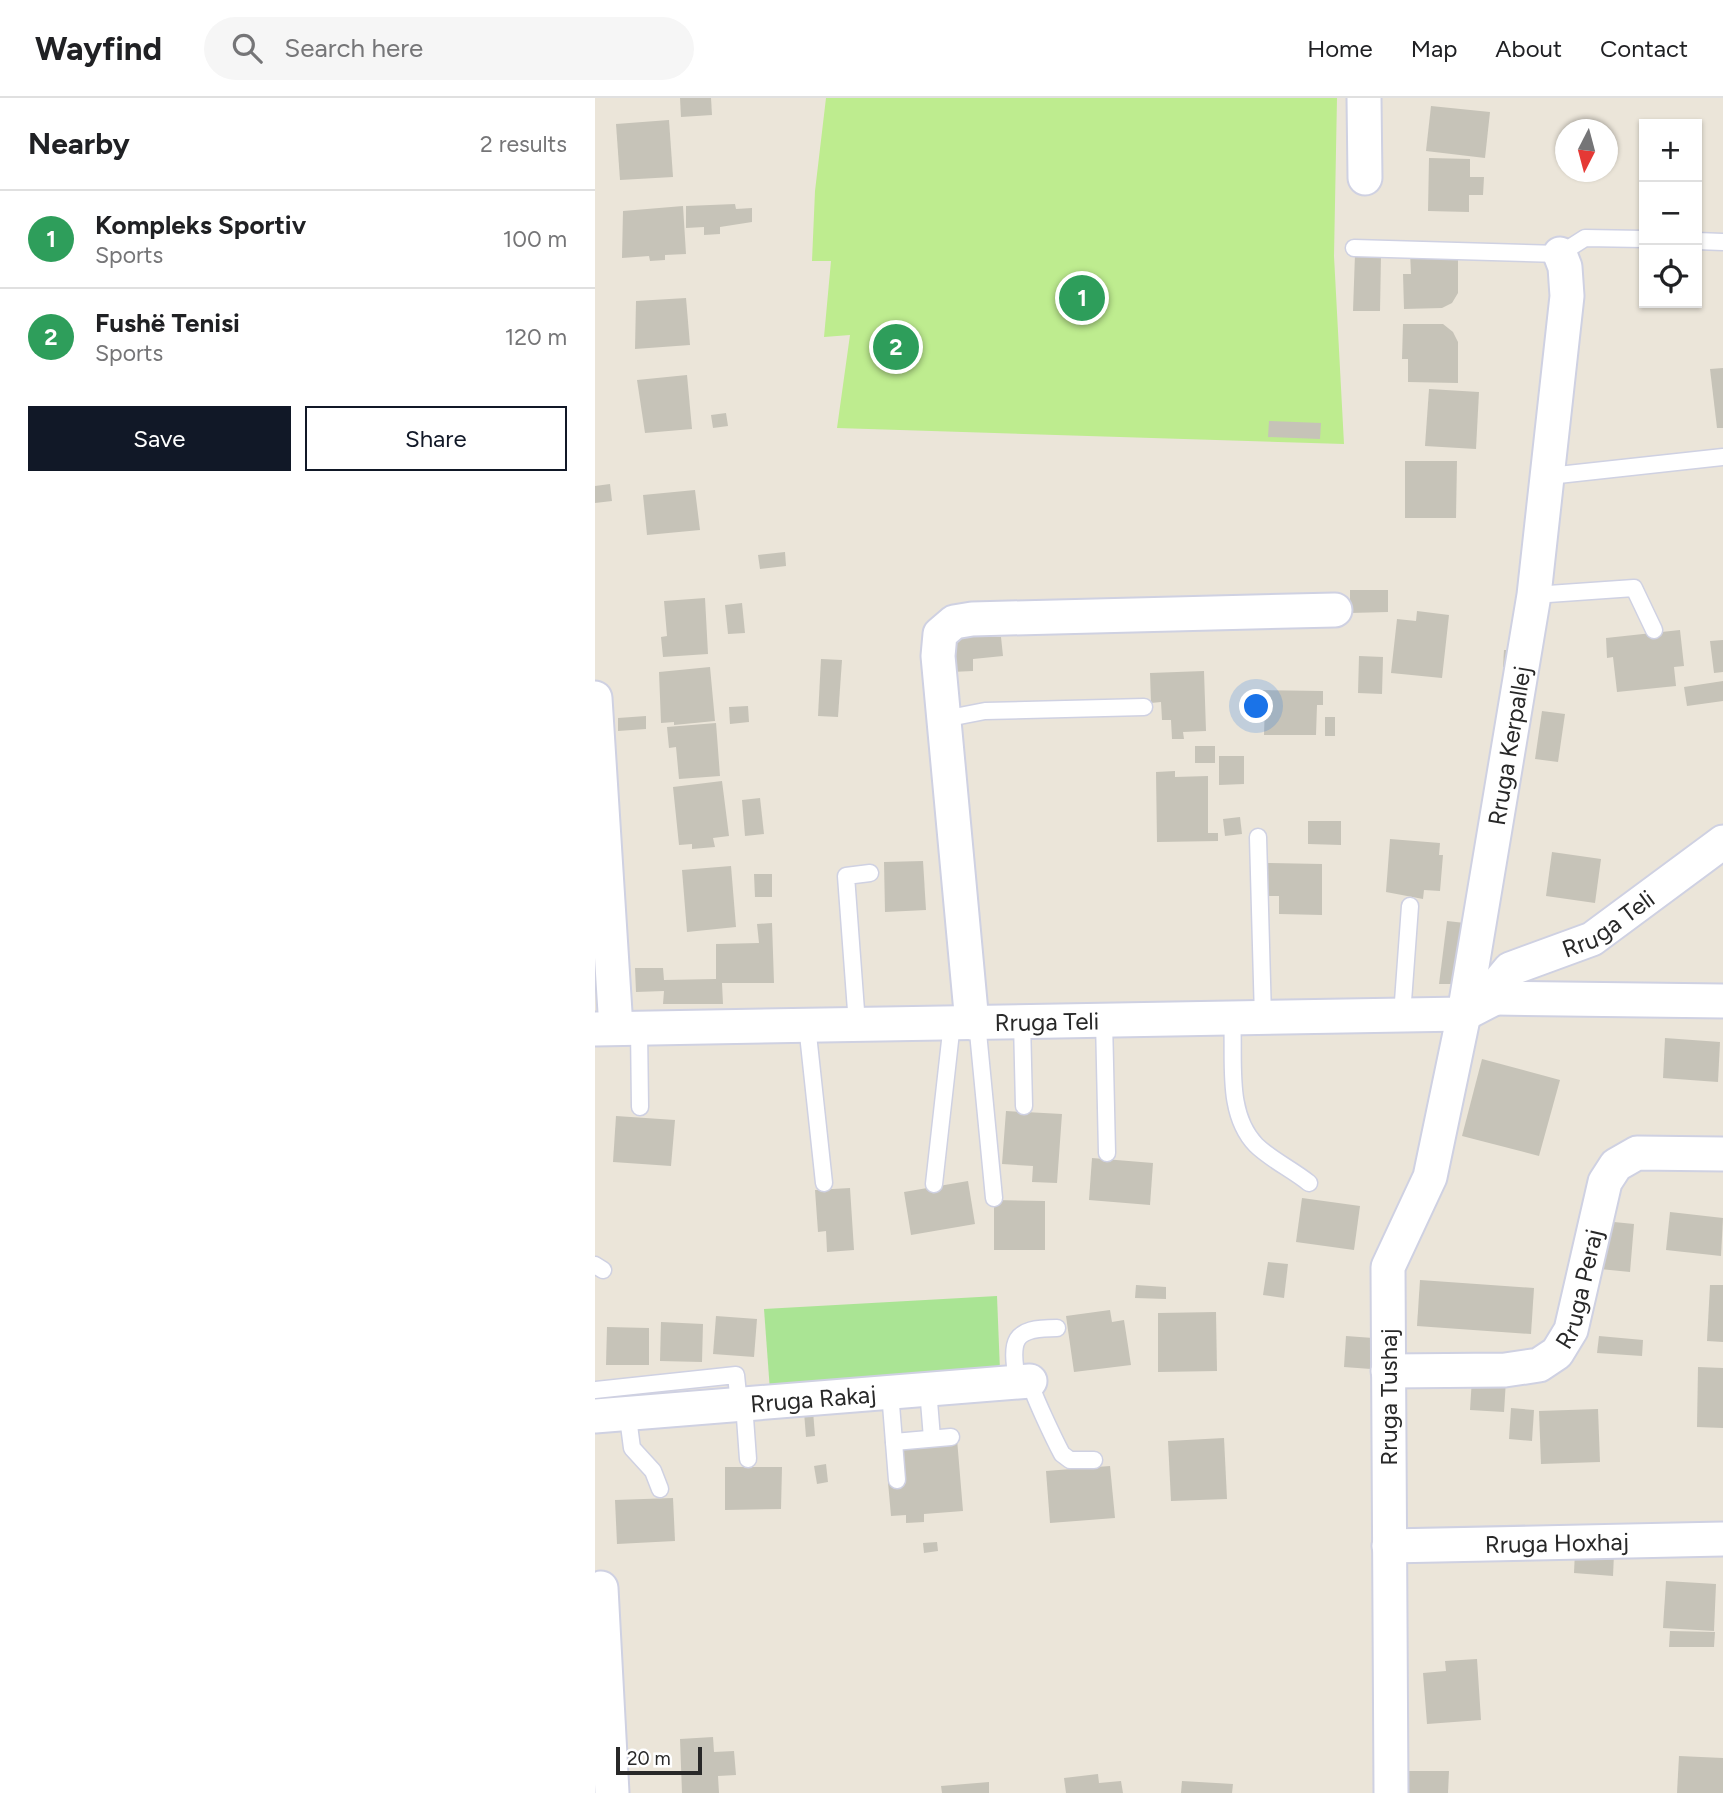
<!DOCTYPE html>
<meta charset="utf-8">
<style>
body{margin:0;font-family:Figtree,sans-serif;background:#f6f6f6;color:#202124}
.controls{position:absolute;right:21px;top:21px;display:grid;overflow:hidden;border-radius:0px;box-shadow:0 2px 5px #0004}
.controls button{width:63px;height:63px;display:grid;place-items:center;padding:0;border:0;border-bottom:2px solid #e0e0e0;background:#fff;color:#202124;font:35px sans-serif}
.compass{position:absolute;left:960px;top:21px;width:63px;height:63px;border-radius:50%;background:#fff;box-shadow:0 2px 5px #0004;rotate:186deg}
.scale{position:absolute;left:21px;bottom:18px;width:86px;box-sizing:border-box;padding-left:7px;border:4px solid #282828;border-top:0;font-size:19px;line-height:24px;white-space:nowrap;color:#282828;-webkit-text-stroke:5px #fff;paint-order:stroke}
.you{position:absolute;left:662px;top:609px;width:24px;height:24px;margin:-18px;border:5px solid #fff;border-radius:50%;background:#1a73e8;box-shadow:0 0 0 10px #1a73e833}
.badge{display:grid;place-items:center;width:46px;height:46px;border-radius:50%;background:#111827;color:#fff;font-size:23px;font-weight:700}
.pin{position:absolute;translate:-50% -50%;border:4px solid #fff;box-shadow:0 2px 7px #0006}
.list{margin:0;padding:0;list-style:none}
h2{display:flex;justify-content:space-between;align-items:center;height:91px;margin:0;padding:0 28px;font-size:30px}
h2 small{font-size:23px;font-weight:400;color:#757577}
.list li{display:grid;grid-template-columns:46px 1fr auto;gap:21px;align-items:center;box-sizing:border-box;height:98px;padding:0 28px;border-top:2px solid #e0e0e0}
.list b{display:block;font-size:26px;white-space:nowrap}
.list p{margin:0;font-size:23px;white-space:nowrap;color:#757577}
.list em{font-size:23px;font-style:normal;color:#757577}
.actions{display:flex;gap:14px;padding:21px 28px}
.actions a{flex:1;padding:16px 0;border:2px solid #111827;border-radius:0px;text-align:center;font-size:24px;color:#111827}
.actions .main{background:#111827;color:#fff}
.icon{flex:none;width:38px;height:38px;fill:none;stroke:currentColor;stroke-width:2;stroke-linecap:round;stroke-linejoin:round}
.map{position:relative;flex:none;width:1128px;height:1695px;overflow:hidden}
header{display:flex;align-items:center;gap:42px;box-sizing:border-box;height:98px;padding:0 35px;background:#fff;border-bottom:2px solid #e0e0e0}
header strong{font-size:33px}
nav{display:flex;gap:38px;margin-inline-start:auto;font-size:24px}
.search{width:490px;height:63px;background:#f6f6f6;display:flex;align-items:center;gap:18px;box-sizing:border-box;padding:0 24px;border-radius:38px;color:#757577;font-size:26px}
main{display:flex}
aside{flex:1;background:#fff}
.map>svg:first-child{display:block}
</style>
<header>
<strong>Wayfind</strong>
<div class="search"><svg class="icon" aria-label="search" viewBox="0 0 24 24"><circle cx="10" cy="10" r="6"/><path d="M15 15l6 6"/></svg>Search here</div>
<nav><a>Home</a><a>Map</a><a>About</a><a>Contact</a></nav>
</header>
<main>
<aside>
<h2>Nearby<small>2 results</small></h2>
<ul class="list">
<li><span class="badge" style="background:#2e9e5b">1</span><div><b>Kompleks Sportiv</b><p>Sports</p></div><em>100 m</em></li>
<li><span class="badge" style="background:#2e9e5b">2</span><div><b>Fushë Tenisi</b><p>Sports</p></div><em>120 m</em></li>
</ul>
<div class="actions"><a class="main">Save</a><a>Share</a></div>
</aside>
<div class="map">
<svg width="1128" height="1695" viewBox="0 0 1128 1695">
<rect width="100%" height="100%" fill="#ebe5d9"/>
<!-- green -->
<path fill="#aae494" d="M402,1198L405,1273L175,1293L169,1211Z"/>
<!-- pitch -->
<path fill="#beec8f" d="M231,0H742L739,158L749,346L242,330L255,237L229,239L236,163H217L220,93Z"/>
<!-- building -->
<g fill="#c6c3b8">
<path d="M85,0H116L117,17L86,19Z"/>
<path d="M836,8L895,14L890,60L831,53Z"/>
<path d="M74,22L78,79L25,82L21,26Z"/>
<path d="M834,60L875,61V79H889L888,97H874V114L833,113Z"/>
<path d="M140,106L141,111L157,110V124L125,129V136L109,137V129L91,130V108Z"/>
<path d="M88,108L91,156L70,157V162L55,163L54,158L27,160L28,113Z"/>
<path d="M863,153V195L857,205L847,210L809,211L808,176H816L815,154Z"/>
<path d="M760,156L786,157L785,213H758Z"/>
<path d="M91,200L95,247L40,251L41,203Z"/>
<path d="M808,226H848L858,234L863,244V285L813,284V261H807Z"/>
<path d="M1128,270V330H1122L1115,271Z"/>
<path d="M92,277L97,331L50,335L42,282Z"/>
<path d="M834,291L884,294L881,351L830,348Z"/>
<path d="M131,315L133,328L118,330L116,317Z"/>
<path d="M674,323L726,325L725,341L673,339Z"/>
<path d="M810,363H862L861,420H810Z"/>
<path d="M15,386L17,403L0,405V388Z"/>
<path d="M100,392L105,432L52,437L48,397Z"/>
<path d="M190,454L191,468L165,471L163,457Z"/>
<path d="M755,492H793V514L755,515Z"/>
<path d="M110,500L113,556L68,559L66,539L72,538L69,503Z"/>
<path d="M147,505L150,535L133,536L130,507Z"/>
<path d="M822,513L854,517L847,580L796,575L802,521L821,523Z"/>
<path d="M395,530L396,539H406L408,558L378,561V573L356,574L353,541Z"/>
<path d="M1085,532L1089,568L1079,569L1081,588L1022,594L1018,559L1012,560L1011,540Z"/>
<path d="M1128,542V574L1119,575L1115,543Z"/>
<path d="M909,552H918L916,570L908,569Z"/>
<path d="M764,558L788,559L787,596L763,595Z"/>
<path d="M226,561L247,562L243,619L223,618Z"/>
<path d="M115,569L120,623L79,627V624L66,625L64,574Z"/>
<path d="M609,573L611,633L588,634L589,641H577L576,622H567L566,604L556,605L555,575Z"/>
<path d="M1128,583V603L1092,608L1089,589Z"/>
<path d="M663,592L728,593V607H722L721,637H669L670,606H662Z"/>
<path d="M153,608L154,624L135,626L134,609Z"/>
<path d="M947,613L970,616L963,664L940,661Z"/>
<path d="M51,618V631L23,633V620Z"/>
<rect x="730" y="619" width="10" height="19"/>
<path d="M121,625L125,678L84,681L81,649L74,650L72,629Z"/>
<rect x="600" y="648" width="20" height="17"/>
<path d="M624,658H649V686L624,687Z"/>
<path d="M580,673V679L613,678V735H623V743L562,744L561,674Z"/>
<path d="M127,683L134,738L118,740L120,749L97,751V746L84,747L78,689Z"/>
<path d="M165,700L169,736L150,738L147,702Z"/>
<path d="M645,719L647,736L630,738L628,721Z"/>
<path d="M713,723H746V747L713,746Z"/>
<path d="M795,741L845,745L844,757H848L845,793L829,792L828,801L791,794Z"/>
<path d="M957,754L1006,761L1000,805L951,798Z"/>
<path d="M328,763L331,812L290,814L289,764Z"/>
<path d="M671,765L727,766V817L684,816V798H671Z"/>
<path d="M136,768L141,829L92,834L87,772Z"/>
<path d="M159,776H177V799H160Z"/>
<path d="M852,823L879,826L868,886H844Z"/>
<path d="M177,825L179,885H127L128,906H68L69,893L41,894L40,870H68L69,882L121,881V846L164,845L162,826Z"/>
<path d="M1070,940L1125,944L1123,984L1068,980Z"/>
<path d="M887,961L965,982L944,1058L867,1038Z"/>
<path d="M411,1013L467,1016L462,1085L437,1084L438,1068L407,1066Z"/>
<path d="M21,1018L80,1022L76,1068L18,1064Z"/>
<path d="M497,1060L558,1065L555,1107L494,1102Z"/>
<path d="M373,1083L380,1126L316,1137L309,1094Z"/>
<path d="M255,1090L259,1152L232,1154L231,1133L223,1134L220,1092Z"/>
<path d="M707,1100L765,1108L759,1152L701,1144Z"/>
<path d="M399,1102L450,1103V1152H399Z"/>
<path d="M1075,1114L1128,1120L1126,1158L1071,1152Z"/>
<path d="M1009,1123L1039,1126L1035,1174L1005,1171Z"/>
<path d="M673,1164L693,1166L689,1200L668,1197Z"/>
<path d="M825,1182L939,1190L936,1236L822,1228Z"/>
<path d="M541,1187L571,1189V1201L540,1200Z"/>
<path d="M1115,1187H1128V1244L1112,1243Z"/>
<path d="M515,1212L517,1224L529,1222L536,1267L479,1274L471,1218Z"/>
<path d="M621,1214L622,1273L563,1274V1215Z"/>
<path d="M121,1218L162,1221L159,1259L118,1256Z"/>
<path d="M66,1224L108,1226L107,1264L65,1263Z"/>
<path d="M12,1229L54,1230V1267H11Z"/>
<path d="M751,1238L778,1240L776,1271L749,1269Z"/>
<path d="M1004,1238L1048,1242L1047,1258L1002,1255Z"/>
<path d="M1103,1269L1128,1270V1330L1102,1329Z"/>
<path d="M877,1280L911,1282L909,1314L875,1312Z"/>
<path d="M916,1310L939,1312L937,1343L914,1341Z"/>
<path d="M1003,1311L1005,1364L946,1366L944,1313Z"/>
<path d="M218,1313L220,1338L211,1339L209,1314Z"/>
<path d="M629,1340L632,1401L576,1403L573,1343Z"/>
<path d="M362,1341L368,1413L329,1416V1424L311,1425V1417L296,1418L293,1384L308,1383L305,1345Z"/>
<path d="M231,1366L233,1384L222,1386L219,1368Z"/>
<path d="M515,1368L520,1420L455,1425L451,1373Z"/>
<path d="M130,1369H187L186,1411L130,1412Z"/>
<path d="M78,1400L80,1443L22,1446L20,1402Z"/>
<path d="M342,1444L343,1453L329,1455L328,1445Z"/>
<path d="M980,1453L1019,1456L1018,1478L979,1475Z"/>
<path d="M1071,1483L1121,1486L1119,1533L1068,1530Z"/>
<path d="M1075,1533L1120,1534L1119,1549H1074Z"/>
<path d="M882,1561L886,1622L832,1626L828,1575L851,1573L850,1563Z"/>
<path d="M118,1639L119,1654L139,1653L141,1677L123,1678L124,1695H87L85,1641Z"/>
<path d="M1084,1658L1128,1660V1695H1082Z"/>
<path d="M805,1673H854L853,1695H805Z"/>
<path d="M503,1676L504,1685L526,1683L528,1695H471L469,1680Z"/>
<path d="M587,1683L638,1686L637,1695H586Z"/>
<path d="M394,1684V1695H347L346,1688Z"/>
</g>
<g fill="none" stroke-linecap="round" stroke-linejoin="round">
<!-- lane casing -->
<g stroke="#cfd1e2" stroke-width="19">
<g id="lane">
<path d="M1102,143L1128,144"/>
<path d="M759,150L965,156L990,140L1049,141"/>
<path d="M954,378L1128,359"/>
<path d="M939,497L1039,490L1059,532"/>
<path d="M349,621L390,613L549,609"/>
<path d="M663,739L668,920"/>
<path d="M807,917L815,808"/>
<path d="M637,920C640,961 630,1015 661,1047C675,1061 698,1072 714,1085"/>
<path d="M509,922L512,1055"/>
<path d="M382,924L399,1100"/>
<path d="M427,924L429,1008"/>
<path d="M262,926L251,778L275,775"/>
<path d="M212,927L229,1085"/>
<path d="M44,930L45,1009"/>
<path d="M339,1086L357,925"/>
<path d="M0,1167L8,1172"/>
<path d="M435,1283C436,1293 460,1343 467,1356L475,1362H499"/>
<path d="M422,1284C416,1242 416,1230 462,1230"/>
<path d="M333,1291L337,1340"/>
<path d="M0,1292L141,1277L144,1306"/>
<path d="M295,1294L302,1382"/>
<path d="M149,1306L153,1361"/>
<path d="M32,1312L37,1350L58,1373L65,1391"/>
<path d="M299,1344L356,1339"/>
</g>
</g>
<!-- street casing -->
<g stroke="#cfd1e2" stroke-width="37">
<g id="street">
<path d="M769,0L770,80"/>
<path d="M0,600L21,930"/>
<path d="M900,900L1128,903"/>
<path d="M377,925L343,558L345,536L359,524L377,521L740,512"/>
<path id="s1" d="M0,931L869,916L900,900L905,883L915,871L997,841L1128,744"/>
<path id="s2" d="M793,1273L910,1272L944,1267L962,1255L976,1232L1010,1084L1021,1067L1042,1055L1128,1056"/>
<path id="s3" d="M0,1318L435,1283"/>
<path id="s4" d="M794,1448L1128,1441"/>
<path d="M6,1490L17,1695"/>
<path id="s5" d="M796,1695L793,1169L835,1079L869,916L939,497L972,198L970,169L965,156"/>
</g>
</g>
<!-- lane -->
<use href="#lane" stroke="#fff" stroke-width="16"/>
<!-- street -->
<use href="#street" stroke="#fff" stroke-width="33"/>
</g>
<g text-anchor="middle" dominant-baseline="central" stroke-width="6" stroke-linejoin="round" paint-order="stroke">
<!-- street labels -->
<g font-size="24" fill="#282828" stroke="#fff">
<text stroke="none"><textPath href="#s5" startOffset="1064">Rruga Kerpallej</textPath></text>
<text stroke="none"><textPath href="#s1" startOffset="1046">Rruga Teli</textPath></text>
<text stroke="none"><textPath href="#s1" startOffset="452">Rruga Teli</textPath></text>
<text stroke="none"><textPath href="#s2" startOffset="242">Rruga Peraj</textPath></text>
<text transform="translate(793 1299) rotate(-90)">Rruga Tushaj</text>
<text stroke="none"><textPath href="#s3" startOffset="219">Rruga Rakaj</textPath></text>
<text stroke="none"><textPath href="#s4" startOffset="168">Rruga Hoxhaj</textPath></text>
</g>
</g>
</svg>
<div class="controls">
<button>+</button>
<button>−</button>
<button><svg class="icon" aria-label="locate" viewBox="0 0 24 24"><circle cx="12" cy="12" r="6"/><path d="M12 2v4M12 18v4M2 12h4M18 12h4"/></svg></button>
</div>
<svg class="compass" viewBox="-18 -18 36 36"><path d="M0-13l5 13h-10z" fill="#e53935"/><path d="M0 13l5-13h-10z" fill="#757577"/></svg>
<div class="scale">20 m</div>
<div class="you"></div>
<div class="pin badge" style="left:487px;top:200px;background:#2e9e5b">1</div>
<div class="pin badge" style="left:301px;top:249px;background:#2e9e5b">2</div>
</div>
</main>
